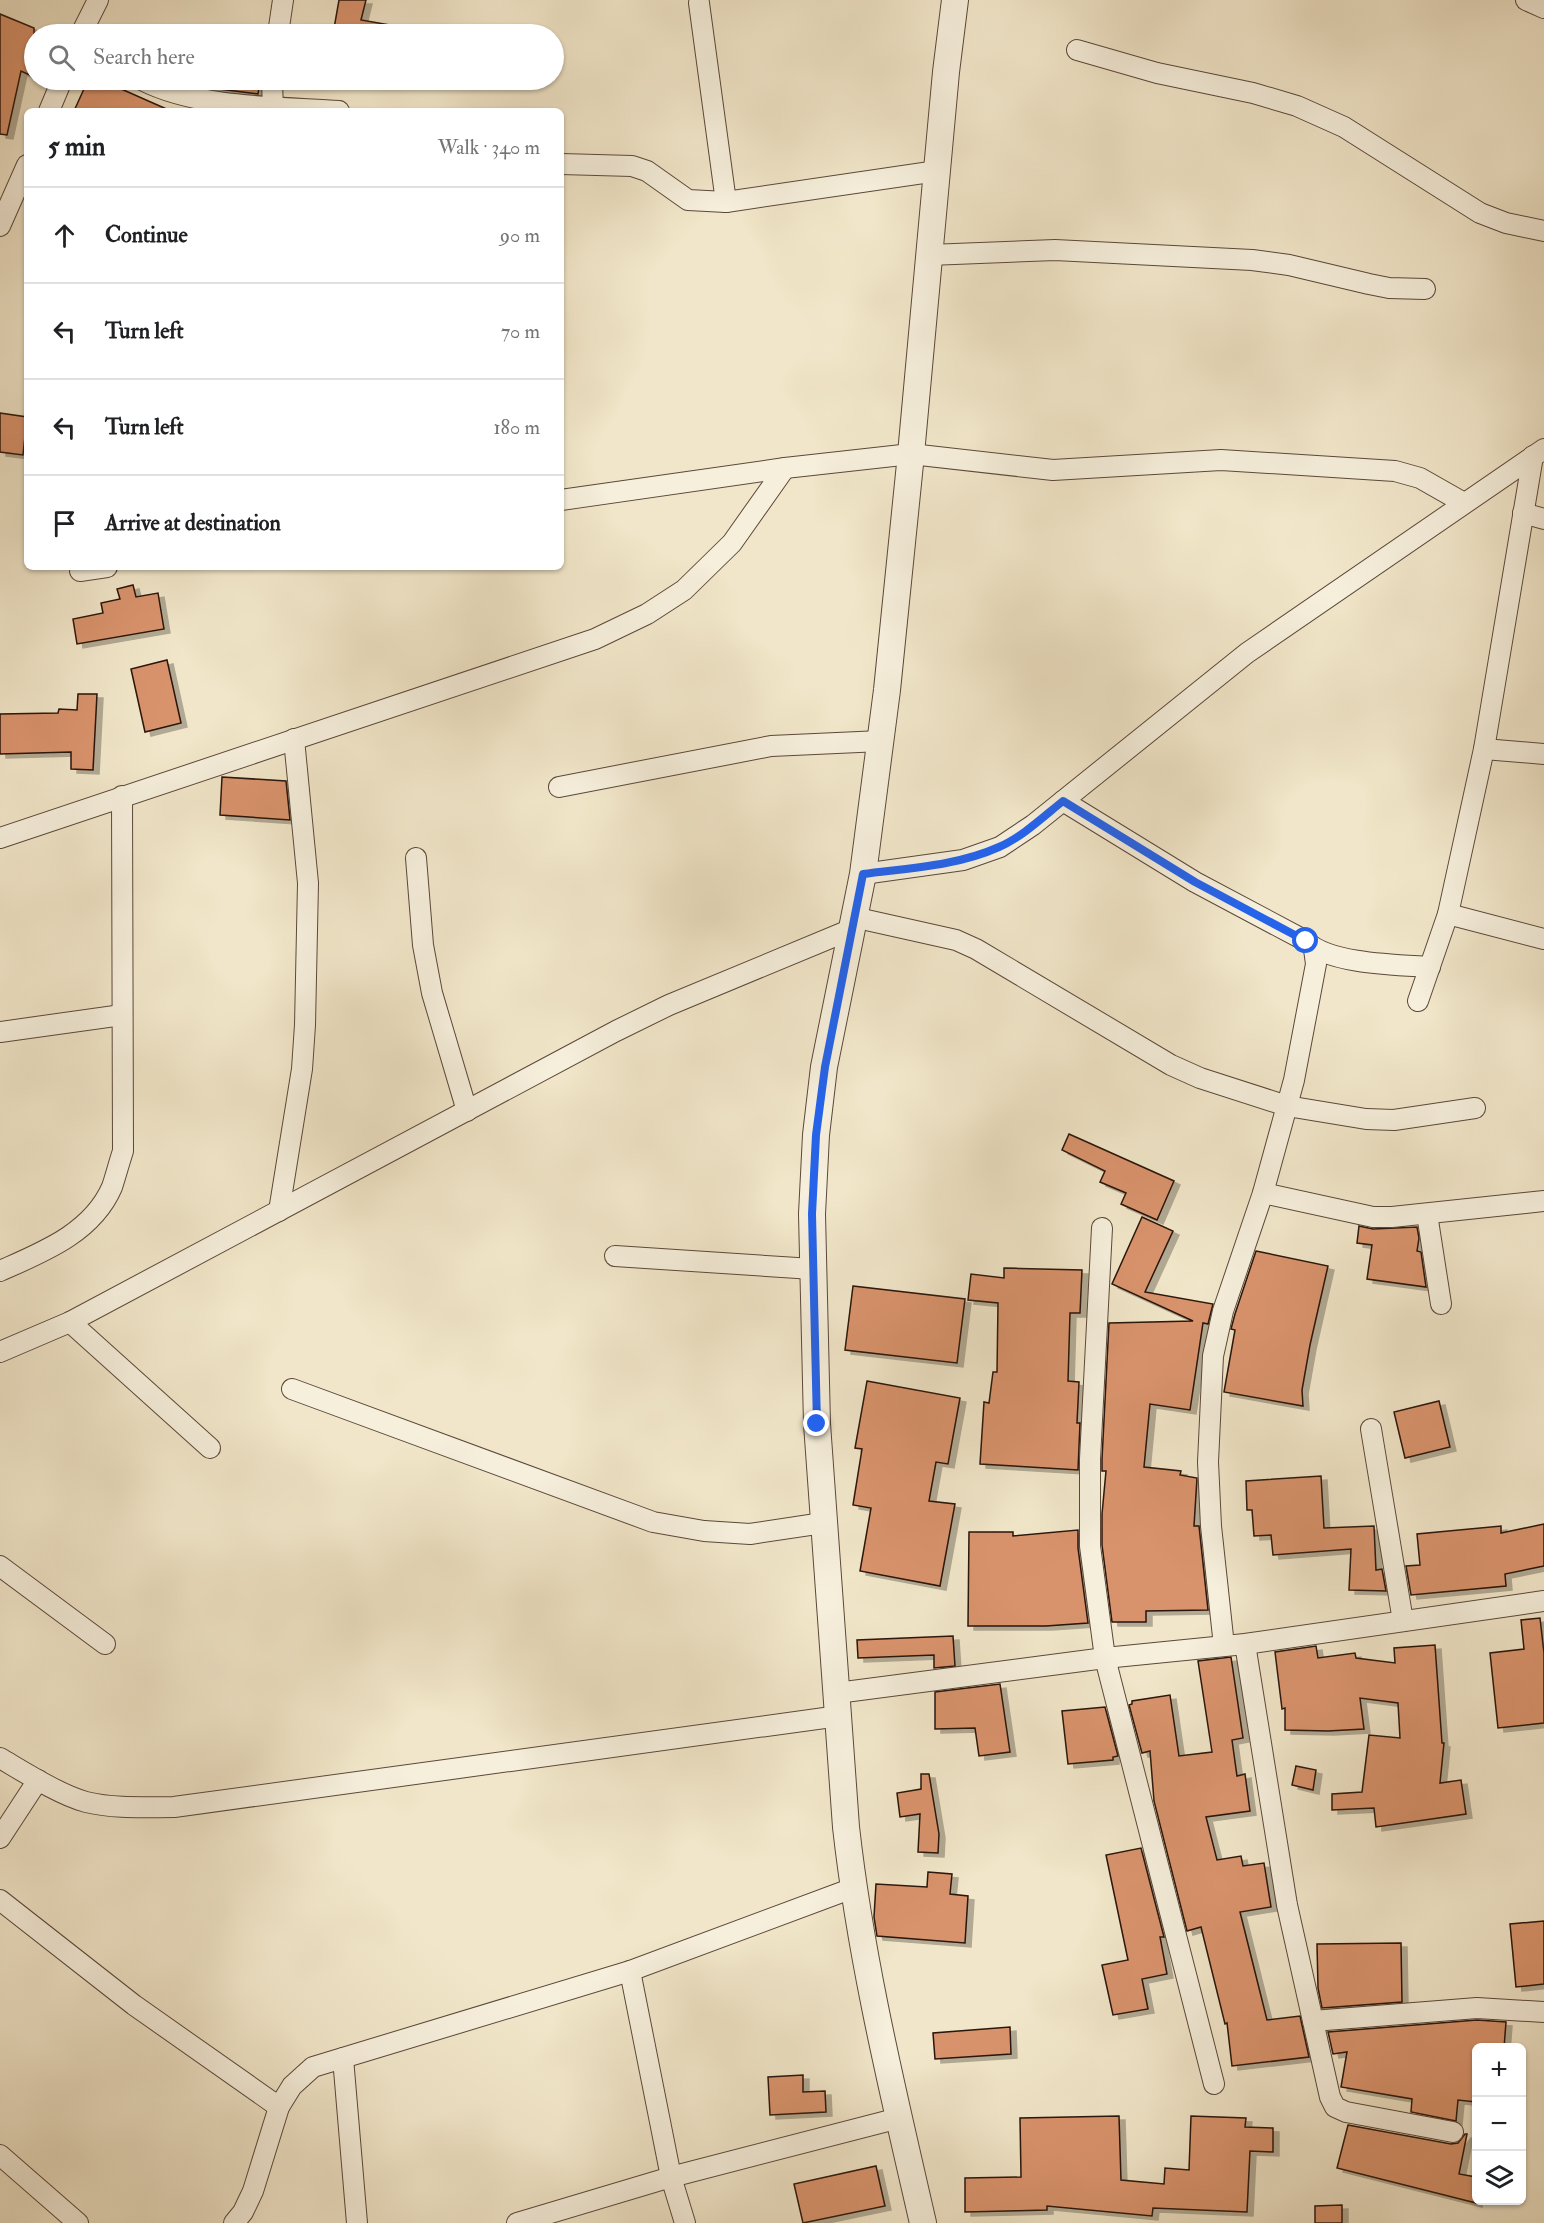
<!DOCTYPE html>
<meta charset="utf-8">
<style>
body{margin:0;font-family:"IM FELL Double Pica",serif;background:#f6f6f6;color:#202124}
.controls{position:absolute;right:18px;bottom:18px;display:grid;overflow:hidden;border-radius:9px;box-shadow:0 2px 4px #0004}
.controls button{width:54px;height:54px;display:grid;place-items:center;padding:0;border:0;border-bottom:2px solid #e0e0e0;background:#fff;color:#202124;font:30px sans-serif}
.stop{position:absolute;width:18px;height:18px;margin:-14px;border:4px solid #2563eb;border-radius:50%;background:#fff}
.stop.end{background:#2563eb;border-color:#fff;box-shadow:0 2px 6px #0008}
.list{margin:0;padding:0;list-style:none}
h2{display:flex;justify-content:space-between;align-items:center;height:78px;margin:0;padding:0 24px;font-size:26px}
h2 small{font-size:20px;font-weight:400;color:#757577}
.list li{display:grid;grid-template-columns:39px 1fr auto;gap:18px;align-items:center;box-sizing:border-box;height:96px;padding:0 24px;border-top:2px solid #e0e0e0}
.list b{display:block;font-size:22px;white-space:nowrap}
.list em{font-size:20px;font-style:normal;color:#757577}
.icon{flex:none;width:33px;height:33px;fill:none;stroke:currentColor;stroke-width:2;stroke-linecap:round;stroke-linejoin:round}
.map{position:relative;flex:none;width:1544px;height:2223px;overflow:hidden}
.search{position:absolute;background:#fff;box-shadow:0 2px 4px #0004;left:24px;top:24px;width:540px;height:66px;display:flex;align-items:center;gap:15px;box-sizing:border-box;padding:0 21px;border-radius:33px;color:#757577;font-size:22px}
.panel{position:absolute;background:#fff;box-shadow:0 2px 4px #0004;left:24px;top:108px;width:540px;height:462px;border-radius:9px}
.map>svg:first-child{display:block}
</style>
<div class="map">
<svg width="1544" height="2223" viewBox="0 0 1544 2223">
<defs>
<filter id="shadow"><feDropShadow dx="6" dy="4" stdDeviation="0" flood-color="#0004"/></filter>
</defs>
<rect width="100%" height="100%" fill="#f1e6c9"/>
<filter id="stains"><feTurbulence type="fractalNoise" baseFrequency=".00333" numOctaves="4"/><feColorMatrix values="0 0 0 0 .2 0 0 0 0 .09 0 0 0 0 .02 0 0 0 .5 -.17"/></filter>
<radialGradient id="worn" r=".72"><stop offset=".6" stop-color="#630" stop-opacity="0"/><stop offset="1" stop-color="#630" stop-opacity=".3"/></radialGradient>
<!-- building -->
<g fill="#d9936c" stroke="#29140a" stroke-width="1.5" filter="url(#shadow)">
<path d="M339,0H366L361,20L395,26V34H333Z"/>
<path d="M0,14L34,28V77L21,71L7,135L0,134Z"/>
<path d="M88,80H101L171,111H74Z"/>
<path d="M205,80H260L258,94L204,87Z"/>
<path d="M0,413L27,417L23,455L0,452Z"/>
<path d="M133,585L136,597L158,593L164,629L77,644L73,619L103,613L101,603L120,599L117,589Z"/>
<path d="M167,660L181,723L145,732L131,669Z"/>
<path d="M78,694H97L93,770L71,769V752L0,754V714L58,713L59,709L77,710Z"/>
<path d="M222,777L286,781L290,820L220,815Z"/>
<path d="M1069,1134L1174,1181L1157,1220L1121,1204L1126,1193L1100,1182L1105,1171L1062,1150Z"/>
<path d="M1142,1217L1173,1231L1145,1292L1213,1304L1208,1324L1203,1323L1190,1410L1150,1404L1144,1467L1181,1471L1180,1475L1197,1478L1194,1526H1199L1208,1610L1146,1611V1622H1112L1102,1545V1514L1106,1471H1102V1459L1109,1323L1193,1321L1112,1284Z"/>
<path d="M1359,1226L1373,1229L1417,1227L1419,1238L1417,1251L1421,1252L1426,1287L1367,1279L1372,1245L1357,1243Z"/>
<path d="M1256,1251L1328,1266L1310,1345L1302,1390L1303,1406L1224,1392L1235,1330L1231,1329L1235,1314Z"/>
<path d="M1004,1268L1082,1270L1080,1313H1070L1068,1381L1079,1382L1077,1423H1080L1078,1470L980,1464L984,1402L989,1403L993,1372H997L998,1303L968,1300L971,1274L1004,1278Z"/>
<path d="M853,1286L965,1299L957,1363L845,1350Z"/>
<path d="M867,1381L960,1398L948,1464L936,1462L929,1501L955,1504L940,1586L860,1571L871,1508L853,1505L862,1449L855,1448Z"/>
<path d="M1439,1401L1450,1447L1405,1458L1394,1412Z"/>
<path d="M1321,1476L1324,1528L1374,1526L1376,1570L1382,1569L1386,1591L1349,1590L1351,1549L1273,1555L1271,1535L1254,1536L1252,1510H1247L1246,1481Z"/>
<path d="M1544,1524V1566L1505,1574L1506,1586L1411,1595L1406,1566L1420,1565L1417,1534L1501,1526V1533Z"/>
<path d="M1078,1530V1548L1088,1623L1046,1626H968L969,1532H1013V1536Z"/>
<path d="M1540,1618L1544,1653V1723L1498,1728L1490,1653L1524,1649L1521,1620Z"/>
<path d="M953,1636L955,1666L934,1668V1655L858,1658L857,1640Z"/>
<path d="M1435,1645L1442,1743H1444L1440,1783L1461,1780L1466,1814L1376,1827L1374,1808L1332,1810V1794L1362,1792L1369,1735L1400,1738L1398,1703L1360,1698L1364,1729L1328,1731L1285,1730V1708L1282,1709L1275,1652L1316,1646L1318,1658L1355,1653L1356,1658L1395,1663L1394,1648Z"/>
<path d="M1231,1657L1243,1738L1232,1740L1237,1776L1245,1774L1250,1811L1206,1817L1217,1860L1241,1856L1243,1866L1264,1863L1271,1907L1240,1912L1267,2020L1300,2016L1309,2057L1232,2066L1227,2023L1225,2024L1201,1927L1187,1931L1154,1801L1150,1751L1142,1753L1129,1705L1132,1704V1701L1170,1695L1179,1756L1212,1752L1198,1661Z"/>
<path d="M1000,1684L1010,1752L979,1756L975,1728L935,1729V1692Z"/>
<path d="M1105,1707L1118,1756L1113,1757V1760L1068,1764L1062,1711Z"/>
<path d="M1296,1766L1316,1770L1313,1790L1292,1785Z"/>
<path d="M921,1774H929L939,1834L938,1853L918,1852L920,1814L900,1817L897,1793L921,1789Z"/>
<path d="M1141,1848L1164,1937H1160L1167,1974L1142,1979L1148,2009L1113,2015L1102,1965L1128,1960L1106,1855Z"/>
<path d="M928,1872L952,1874L950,1894L968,1896L965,1943L877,1936L874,1917L876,1884L927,1887Z"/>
<path d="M1544,1921V1984L1516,1987L1510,1924Z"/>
<path d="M1401,1943L1402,2002L1322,2008L1318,1988L1317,1944Z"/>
<path d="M1477,2020L1506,2022L1504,2048H1476V2102L1458,2100L1456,2121L1411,2112L1412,2099L1341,2087L1347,2052L1333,2054L1328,2032Z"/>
<path d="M1010,2027L1011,2054L935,2059L933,2033Z"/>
<path d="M803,2075V2092L825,2091L826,2112L770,2115L768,2077Z"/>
<path d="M1119,2116L1121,2180L1164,2184L1165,2168L1189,2170L1191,2116L1246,2118L1245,2127L1273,2128V2152L1250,2151L1247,2212L1153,2208L1152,2216L1047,2206V2210L965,2212V2178L1021,2177L1020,2118Z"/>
<path d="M1348,2125L1451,2144L1458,2143L1465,2134H1467L1459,2174L1476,2177V2203L1337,2168Z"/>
<path d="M876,2166L885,2206L803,2223L794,2184Z"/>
<path d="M1342,2205V2223H1315V2206Z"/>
</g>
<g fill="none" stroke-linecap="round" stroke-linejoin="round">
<!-- minor casing -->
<g stroke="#5b483a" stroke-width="22">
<g id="minor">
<path d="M1526,0L1544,8"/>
<path d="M699,3L726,202"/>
<path d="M81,34L98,0"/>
<path d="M278,34L283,0"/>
<path d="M1077,50L1157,73L1253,93L1297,106L1344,127L1480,213L1506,223L1544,231"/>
<path d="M142,80C196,108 278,107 339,111"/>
<path d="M272,80L273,111"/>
<path d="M49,111L62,80"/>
<path d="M561,164L632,166L647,171L688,200L726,202L937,171"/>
<path d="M0,226L27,165"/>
<path d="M929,255L1055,250L1252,260L1289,265L1369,284L1389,288L1425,289"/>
<path d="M561,500L785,468L911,454L1053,470L1221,460L1395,471L1420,478L1464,503"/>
<path d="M1523,513L1544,519"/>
<path d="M80,571L107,567"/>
<path d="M1484,749L1544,754"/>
<path d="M559,787L771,746L881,741"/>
<path d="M1063,801L1195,882L1306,941C1328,964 1398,965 1430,967"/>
<path d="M0,838L595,639L647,614L684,590L732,543L785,468"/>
<path d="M416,858L423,945L432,993L467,1111"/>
<path d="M863,874L963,860L1000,847L1033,825L1247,653L1544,449"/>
<path d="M1448,914L1544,939"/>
<path d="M853,917L956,940L976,949L1171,1065L1200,1078L1287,1106L1366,1119L1394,1120L1475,1108"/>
<path d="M1418,1001L1448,914L1484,749L1533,456"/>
<path d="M0,1032L122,1015"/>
<path d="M1263,1193L1373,1217H1392L1544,1201"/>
<path d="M279,1211L302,1069L305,1025L308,883L294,739"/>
<path d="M1427,1214L1441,1304"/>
<path d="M1102,1228L1090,1459V1546L1105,1658L1214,2084"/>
<path d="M615,1256L813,1269"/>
<path d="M0,1271C43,1252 92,1233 112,1187C116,1175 119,1163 123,1151L122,796"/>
<path d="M70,1322L210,1448"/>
<path d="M0,1352L70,1322L616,1031L669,1005L852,929"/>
<path d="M292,1389L653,1522L704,1531L750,1534L823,1523"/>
<path d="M1371,1429L1403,1621"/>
<path d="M0,1566L105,1644"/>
<path d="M1245,1644L1287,1905L1330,2097L1335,2107L1346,2112L1453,2132"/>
<path d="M1224,1646L1211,1526L1208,1462L1213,1356L1223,1311L1263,1193L1294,1080L1316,964L1314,949"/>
<path d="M837,1693L1105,1658L1245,1644L1544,1601"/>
<path d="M0,1758C24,1772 60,1795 86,1802C114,1809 146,1807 174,1807L839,1716"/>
<path d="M0,1838L38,1780"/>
<path d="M0,1900L134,2005L279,2107"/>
<path d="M630,1971L671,2177L685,2223"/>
<path d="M1313,2021L1477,2008L1544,2012"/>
<path d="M343,2058L357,2223"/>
<path d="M0,2155L78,2223"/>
<path d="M234,2223L243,2212L253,2191L279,2107L292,2086L313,2067L630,1971L853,1888"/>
<path d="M517,2223L671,2177L899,2118"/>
</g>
</g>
<!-- tertiary casing -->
<g stroke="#5b483a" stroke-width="28">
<path id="tertiary" d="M923,2223C893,2092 861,1961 846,1827L817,1424L812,1214L816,1135L824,1067L863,874L887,690L911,454L946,72L955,0"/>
</g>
<!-- minor -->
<use href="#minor" stroke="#f6efdc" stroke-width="20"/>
<!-- tertiary -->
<use href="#tertiary" stroke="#f6efdc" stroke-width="26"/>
</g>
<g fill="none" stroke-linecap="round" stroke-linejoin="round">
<!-- route -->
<path stroke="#2563eb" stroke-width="8" d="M817,1424L812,1214L816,1135L825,1067L863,874C908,868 957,866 999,847C1022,837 1043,817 1063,801L1195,882L1306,941"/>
</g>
<rect width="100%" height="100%" filter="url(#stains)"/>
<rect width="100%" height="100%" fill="url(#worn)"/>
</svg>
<div class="controls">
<button>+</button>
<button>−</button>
<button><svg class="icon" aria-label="layers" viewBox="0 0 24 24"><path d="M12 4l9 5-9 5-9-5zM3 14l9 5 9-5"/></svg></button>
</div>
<div class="stop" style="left:1306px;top:941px"></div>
<div class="stop end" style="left:817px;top:1424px"></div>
<div class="search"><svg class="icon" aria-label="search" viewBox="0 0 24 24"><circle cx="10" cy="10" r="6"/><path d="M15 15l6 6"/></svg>Search here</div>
<section class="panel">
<h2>5 min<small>Walk · 340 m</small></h2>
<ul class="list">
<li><svg class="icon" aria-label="ahead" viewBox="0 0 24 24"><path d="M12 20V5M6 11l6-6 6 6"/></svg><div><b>Continue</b></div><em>90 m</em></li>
<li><svg class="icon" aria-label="left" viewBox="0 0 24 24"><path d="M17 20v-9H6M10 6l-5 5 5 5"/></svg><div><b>Turn left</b></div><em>70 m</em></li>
<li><svg class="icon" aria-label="left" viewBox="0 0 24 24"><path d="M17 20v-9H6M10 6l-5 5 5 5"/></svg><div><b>Turn left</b></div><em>180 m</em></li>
<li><svg class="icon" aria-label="arrive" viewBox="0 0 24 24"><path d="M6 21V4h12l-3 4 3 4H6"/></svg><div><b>Arrive at destination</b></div></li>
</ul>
</section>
</div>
